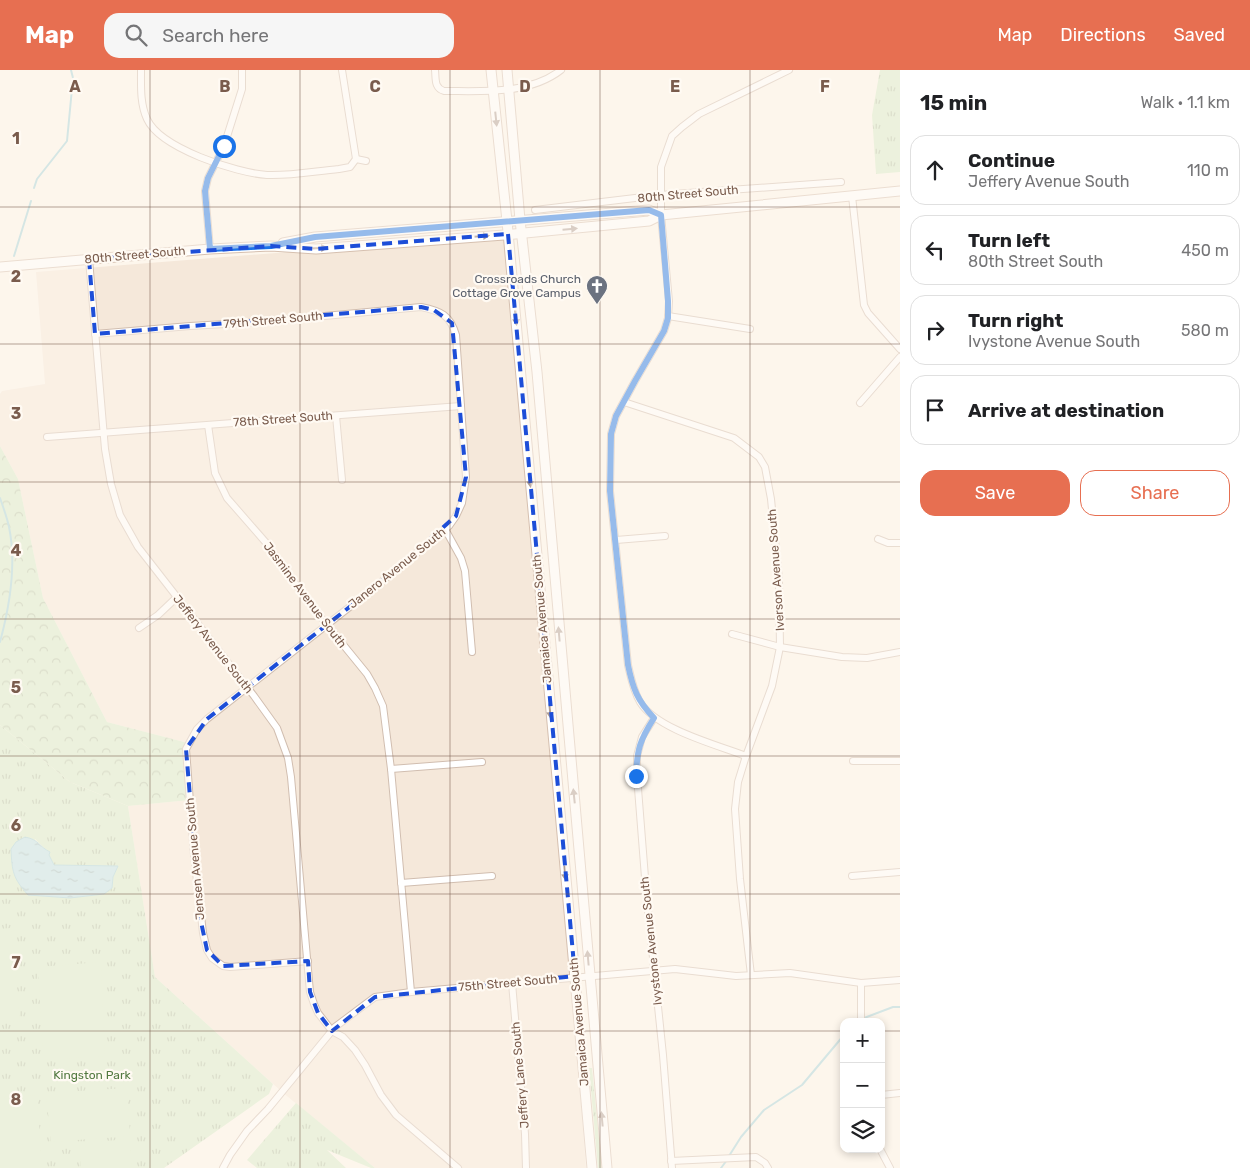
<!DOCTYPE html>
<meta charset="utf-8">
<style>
body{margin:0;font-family:Rubik,sans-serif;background:#f6f6f6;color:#202124}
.controls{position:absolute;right:15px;bottom:15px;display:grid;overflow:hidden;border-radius:10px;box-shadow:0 2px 8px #0003}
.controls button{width:45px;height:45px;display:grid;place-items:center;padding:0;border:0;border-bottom:1px solid #e0e0e0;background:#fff;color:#202124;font:25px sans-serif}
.stop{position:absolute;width:15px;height:15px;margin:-11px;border:4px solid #1a73e8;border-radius:50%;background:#fff}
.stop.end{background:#1a73e8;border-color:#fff;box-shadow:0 1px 5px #0008}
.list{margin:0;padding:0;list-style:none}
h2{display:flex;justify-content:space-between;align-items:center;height:65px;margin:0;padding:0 20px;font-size:21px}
h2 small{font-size:16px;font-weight:400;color:#757577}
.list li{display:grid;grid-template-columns:32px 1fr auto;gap:15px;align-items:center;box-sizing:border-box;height:70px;margin:0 10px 10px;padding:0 10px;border:1px solid #e0e0e0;border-radius:15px}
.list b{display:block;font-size:19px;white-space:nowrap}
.list p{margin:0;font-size:16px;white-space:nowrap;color:#757577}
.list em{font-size:16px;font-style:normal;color:#757577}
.actions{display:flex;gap:10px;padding:15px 20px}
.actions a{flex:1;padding:11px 0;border:1px solid #e76f51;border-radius:15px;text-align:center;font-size:18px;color:#e76f51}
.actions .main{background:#e76f51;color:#fff}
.icon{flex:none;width:28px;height:28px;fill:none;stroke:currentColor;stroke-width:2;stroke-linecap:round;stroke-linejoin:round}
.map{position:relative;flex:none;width:900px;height:1098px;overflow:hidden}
header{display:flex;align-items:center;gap:30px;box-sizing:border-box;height:70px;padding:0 25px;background:#e76f51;color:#fff}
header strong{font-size:24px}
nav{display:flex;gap:28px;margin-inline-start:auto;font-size:18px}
.search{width:350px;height:45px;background:#f6f6f6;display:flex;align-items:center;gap:12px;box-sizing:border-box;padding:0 18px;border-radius:15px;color:#757577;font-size:19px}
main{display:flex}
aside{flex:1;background:#fff}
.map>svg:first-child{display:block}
</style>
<header>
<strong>Map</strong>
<div class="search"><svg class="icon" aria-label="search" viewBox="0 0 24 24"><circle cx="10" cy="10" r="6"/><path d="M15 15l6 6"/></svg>Search here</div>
<nav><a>Map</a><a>Directions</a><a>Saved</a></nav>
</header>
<main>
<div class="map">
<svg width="900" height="1098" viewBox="0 0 900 1098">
<defs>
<pattern id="grass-tufts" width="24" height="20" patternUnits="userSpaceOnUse" patternTransform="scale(1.25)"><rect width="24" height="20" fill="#d8ecc9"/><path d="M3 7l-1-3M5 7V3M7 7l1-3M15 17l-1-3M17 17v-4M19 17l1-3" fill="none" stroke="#b4c2a5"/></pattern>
<pattern id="forest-crowns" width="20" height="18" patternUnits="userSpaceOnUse" patternTransform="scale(1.25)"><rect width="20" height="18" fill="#d8ecc9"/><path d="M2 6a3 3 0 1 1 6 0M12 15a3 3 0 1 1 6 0" fill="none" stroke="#b4c2a5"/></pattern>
<pattern id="water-ripples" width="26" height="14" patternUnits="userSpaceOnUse" patternTransform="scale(1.25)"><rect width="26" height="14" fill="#bfe3e8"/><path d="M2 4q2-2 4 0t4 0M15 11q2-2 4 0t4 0" fill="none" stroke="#a0bbbe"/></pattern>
</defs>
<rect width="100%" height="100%" fill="#fdf6ec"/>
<!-- residential -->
<path fill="#f5e8da" d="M504,165L535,516L571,907L586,1098H375L282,1022L155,907L128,736L190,730L188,673L107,652L43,528L18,409L0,376V324L2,321L45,314L36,202Z"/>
<!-- grass -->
<g fill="url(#grass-tufts)" fill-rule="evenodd">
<path d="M880,0H900V102L876,104L872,45Z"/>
<path d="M0,655L70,712L128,736L155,907L273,1014L269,1024L164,1098H0ZM35,769L45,779L50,782L49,785L54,795L118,796L113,807L112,818L104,824L70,828L28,825Z"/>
<path d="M589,998H592L602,1098H598Z"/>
<path d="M296,1033L375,1098H371L327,1080L346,1098H257L247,1090Z"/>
</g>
<!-- forest -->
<path fill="url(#forest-crowns)" d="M0,376L18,409L43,528L107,652L188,673L190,730L128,736L70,712L0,655Z"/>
<!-- garden -->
<g fill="#d8ecc9">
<path d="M11,858L20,951L0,952V859Z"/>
<path d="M101,892L105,986L43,990L38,897Z"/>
<path d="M127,1018L130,1066L51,1072L46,1023Z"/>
<path d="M37,1025L42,1098H0V1028Z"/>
<path d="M182,1040L196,1052L185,1066L171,1055Z"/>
<path d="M130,1069L132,1098H81L79,1073Z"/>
</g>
<!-- water -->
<path fill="url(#water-ripples)" stroke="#a5d3da" d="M25,767C40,770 38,776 50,782L49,785L54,795L118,796L113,807L112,818L104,824L70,828L28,825C13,808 12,802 11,779L16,772Z"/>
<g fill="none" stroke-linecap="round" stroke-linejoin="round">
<!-- stream -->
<g stroke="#a5d3da" stroke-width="2">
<path d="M34,118L37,109L67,71L73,8L71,0"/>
<path d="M14,186L31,131"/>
<path d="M0,428C3,437 7,447 9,457C17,495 10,535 0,572"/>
<path d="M864,948L893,937H900"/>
<path d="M729,1086L741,1067L764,1040L802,1015L844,965"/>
<path d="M721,1098L727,1090"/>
</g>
<!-- street casing -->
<g stroke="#d1beb0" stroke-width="8">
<g id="street">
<path d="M141,0C141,16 140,34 147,49C160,78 236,103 267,105C291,106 316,101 339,99L350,97L356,89"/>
<path d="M342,0L356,89"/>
<path d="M435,0C436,9 434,18 444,21C482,21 529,25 561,0"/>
<path d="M356,89L366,91"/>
<path d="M852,126L864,235L868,243L900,279"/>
<path d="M535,140L660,125L841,112"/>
<path d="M210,179L205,121L208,108L224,76L242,19V0"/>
<path d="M89,189L105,379L111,414L120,445L138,477L254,626L277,658L288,688L291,707L310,922L314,934L318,943L332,961L343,967L355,980L365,995L381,1025L396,1045L458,1098"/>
<path d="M668,246L750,259"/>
<path d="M95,264L190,256L260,252L421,237C441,241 450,245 456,265L466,407L462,433L456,446L449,456L375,517L207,649L197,659L186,679L194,785L203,863L207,880L212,888L223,896L230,897L308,891"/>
<path d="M624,332L734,368L759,387L765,397L771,429L779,510L780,577L772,616L746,686L738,712L735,739L740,809L751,905"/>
<path d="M860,333L900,287"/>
<path d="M336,346L342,410"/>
<path d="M208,355L215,403L227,428L268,475L306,529L367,604L375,618L383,636L391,699L411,922"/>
<path d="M47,367L461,336"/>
<path d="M445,459L461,488L465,501L472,582"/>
<path d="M878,469L888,473H900"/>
<path d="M616,470L665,466"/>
<path d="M139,558L158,545L177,527"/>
<path d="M732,564L780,577L842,587L867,588L900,582"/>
<path d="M654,648L642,667L637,686V706L646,820L663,985L672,1098"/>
<path d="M746,686C717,675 656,659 640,632C633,620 631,608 628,595L610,421L611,364L616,346L635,311L664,261L668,248L669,231L661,145V97L672,66L682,57L699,44L789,0"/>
<path d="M853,691H900"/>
<path d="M391,699L482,692"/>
<path d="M852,806L900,802"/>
<path d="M401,813L492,806"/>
<path d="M512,913L525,1064L526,1098"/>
<path d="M861,952V913"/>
<path d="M881,1025L900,1023"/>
<path d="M880,1079L890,1098"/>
<path d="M671,1091L756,1087L765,1093L768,1098"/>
<path d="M223,1098L230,1085L247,1061L268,1039L335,957L375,927L411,922L675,899L736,906L790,903L861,913L900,910"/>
</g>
</g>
<!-- secondary casing -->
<g stroke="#d6c0b0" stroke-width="11">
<g id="secondary">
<path d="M491,0L507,151L592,1098"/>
<path d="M507,0L520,150L537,302L607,1098"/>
<path d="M283,173L315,167L649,140L661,145"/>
<path d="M0,197L210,179L271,176L316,179L504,165L649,151L661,145L900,121"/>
</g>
</g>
<!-- street -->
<use href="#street" stroke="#fff" stroke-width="6"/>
<!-- secondary -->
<use href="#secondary" stroke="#fff" stroke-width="9"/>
</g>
<!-- one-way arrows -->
<defs><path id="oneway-solid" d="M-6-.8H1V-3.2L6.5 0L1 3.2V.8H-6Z" transform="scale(1.25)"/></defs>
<g fill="#af9d94">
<use href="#oneway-solid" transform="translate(496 49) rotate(84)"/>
<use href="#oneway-solid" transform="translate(570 159) rotate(-5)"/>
<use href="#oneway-solid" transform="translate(482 166) rotate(-4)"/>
<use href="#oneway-solid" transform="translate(320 178) rotate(-2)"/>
<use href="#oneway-solid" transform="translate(516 248) rotate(85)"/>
<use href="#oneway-solid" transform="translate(530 410) rotate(85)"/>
<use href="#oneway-solid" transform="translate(559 564) rotate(-95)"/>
<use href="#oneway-solid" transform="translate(550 641) rotate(85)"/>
<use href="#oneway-solid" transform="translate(574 726) rotate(-96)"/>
<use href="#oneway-solid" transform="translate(565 803) rotate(85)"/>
<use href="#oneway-solid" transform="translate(588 888) rotate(-95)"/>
<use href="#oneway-solid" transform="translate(602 1049) rotate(-95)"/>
</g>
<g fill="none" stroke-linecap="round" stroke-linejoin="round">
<!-- route -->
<path stroke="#1a73e8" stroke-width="6" d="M224,76L208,108L205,121L210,179L271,176L315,167L649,140L661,145L668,231V248L664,261L635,311L616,346L611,364L610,421L628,595C633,619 637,630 654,648C640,670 637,679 636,706"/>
</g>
<!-- marked area -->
<path d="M0 0H900V1098H0ZM508,164L575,906L375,927L332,961L318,943L310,922L308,891L223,896L207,880L200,847L186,679L207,649L375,517L456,446L466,407L452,253L434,240L421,237L95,264L89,189L271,176L316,179Z" fill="#fdf6ec" fill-opacity=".55" fill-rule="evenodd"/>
<path fill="none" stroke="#1d4ed8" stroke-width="4" stroke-dasharray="10 6" stroke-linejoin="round" d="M508,164L575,906L375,927L332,961L318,943L310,922L308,891L223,896L207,880L200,847L186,679L207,649L375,517L456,446L466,407L452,253L434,240L421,237L95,264L89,189L271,176L316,179Z"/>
<!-- grid -->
<path fill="none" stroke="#7a5c4d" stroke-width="1" stroke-opacity="0.55" d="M150,0V1098M300,0V1098M450,0V1098M600,0V1098M750,0V1098M0,137H900M0,274H900M0,412H900M0,549H900M0,686H900M0,824H900M0,961H844M881,961H900"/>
<!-- icons -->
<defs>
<g id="church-pin" transform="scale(1.125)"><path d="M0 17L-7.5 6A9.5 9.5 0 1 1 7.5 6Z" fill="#6b7280" stroke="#fffaf3"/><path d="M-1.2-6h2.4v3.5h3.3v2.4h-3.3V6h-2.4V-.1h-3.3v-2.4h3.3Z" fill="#fff"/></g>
</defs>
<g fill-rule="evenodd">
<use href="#church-pin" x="597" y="216"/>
</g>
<g text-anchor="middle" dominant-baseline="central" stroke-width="4.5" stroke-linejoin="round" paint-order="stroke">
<!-- street labels -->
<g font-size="12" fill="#7a5c4d" stroke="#fffaf3">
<text transform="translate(688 124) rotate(-5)">80th Street South</text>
<text transform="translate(135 185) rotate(-5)">80th Street South</text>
<text transform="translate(273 250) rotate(-5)">79th Street South</text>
<text transform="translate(283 349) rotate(-4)">78th Street South</text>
<text transform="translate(397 498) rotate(-39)">Janero Avenue South</text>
<text transform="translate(776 500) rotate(-94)">Iverson Avenue South</text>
<text transform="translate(305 525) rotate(53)">Jasmine Avenue South</text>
<text transform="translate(542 549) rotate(-95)">Jamaica Avenue South</text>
<text transform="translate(213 574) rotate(52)">Jeffery Avenue South</text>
<text transform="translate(195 789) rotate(-95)">Jensen Avenue South</text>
<text transform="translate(651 871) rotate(-96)">Ivystone Avenue South</text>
<text transform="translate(508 913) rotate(-5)">75th Street South</text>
<text transform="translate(579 952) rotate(-95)">Jamaica Avenue South</text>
<text transform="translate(520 1005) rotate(-95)">Jeffery Lane South</text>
</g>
<!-- worship labels -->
<g font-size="12" fill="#5b616d" stroke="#fffaf3" text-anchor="end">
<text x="581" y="209">Crossroads Church<tspan x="581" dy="14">Cottage Grove Campus</tspan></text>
</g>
<!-- park labels -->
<g font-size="12" fill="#537a41" stroke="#fffaf3">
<text x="92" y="1005">Kingston Park</text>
</g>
</g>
<g font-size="16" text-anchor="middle" font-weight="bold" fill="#7a5c4d" stroke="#fffaf3" stroke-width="4.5" stroke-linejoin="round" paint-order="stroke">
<text x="75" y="22">A</text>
<text x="225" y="22">B</text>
<text x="375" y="22">C</text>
<text x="525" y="22">D</text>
<text x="675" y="22">E</text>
<text x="825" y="22">F</text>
<text x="16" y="74">1</text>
<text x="16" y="212">2</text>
<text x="16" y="349">3</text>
<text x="16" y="486">4</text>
<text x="16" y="623">5</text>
<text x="16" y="761">6</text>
<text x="16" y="898">7</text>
<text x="16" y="1035">8</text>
</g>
</svg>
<div class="controls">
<button>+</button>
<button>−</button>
<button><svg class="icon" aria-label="layers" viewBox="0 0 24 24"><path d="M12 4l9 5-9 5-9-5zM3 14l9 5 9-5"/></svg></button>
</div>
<div class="stop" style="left:224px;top:76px"></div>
<div class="stop end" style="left:636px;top:706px"></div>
</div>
<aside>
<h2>15 min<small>Walk · 1.1 km</small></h2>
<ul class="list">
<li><svg class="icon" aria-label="ahead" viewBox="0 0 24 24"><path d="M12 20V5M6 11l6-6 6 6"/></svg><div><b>Continue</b><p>Jeffery Avenue South</p></div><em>110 m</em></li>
<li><svg class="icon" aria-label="left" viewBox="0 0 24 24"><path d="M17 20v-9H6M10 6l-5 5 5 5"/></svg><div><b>Turn left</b><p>80th Street South</p></div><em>450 m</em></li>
<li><svg class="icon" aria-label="right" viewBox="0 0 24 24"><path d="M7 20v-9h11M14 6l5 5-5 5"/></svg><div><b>Turn right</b><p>Ivystone Avenue South</p></div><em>580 m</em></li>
<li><svg class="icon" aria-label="arrive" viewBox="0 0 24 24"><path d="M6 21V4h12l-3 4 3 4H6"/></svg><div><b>Arrive at destination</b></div></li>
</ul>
<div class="actions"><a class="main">Save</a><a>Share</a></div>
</aside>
</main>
